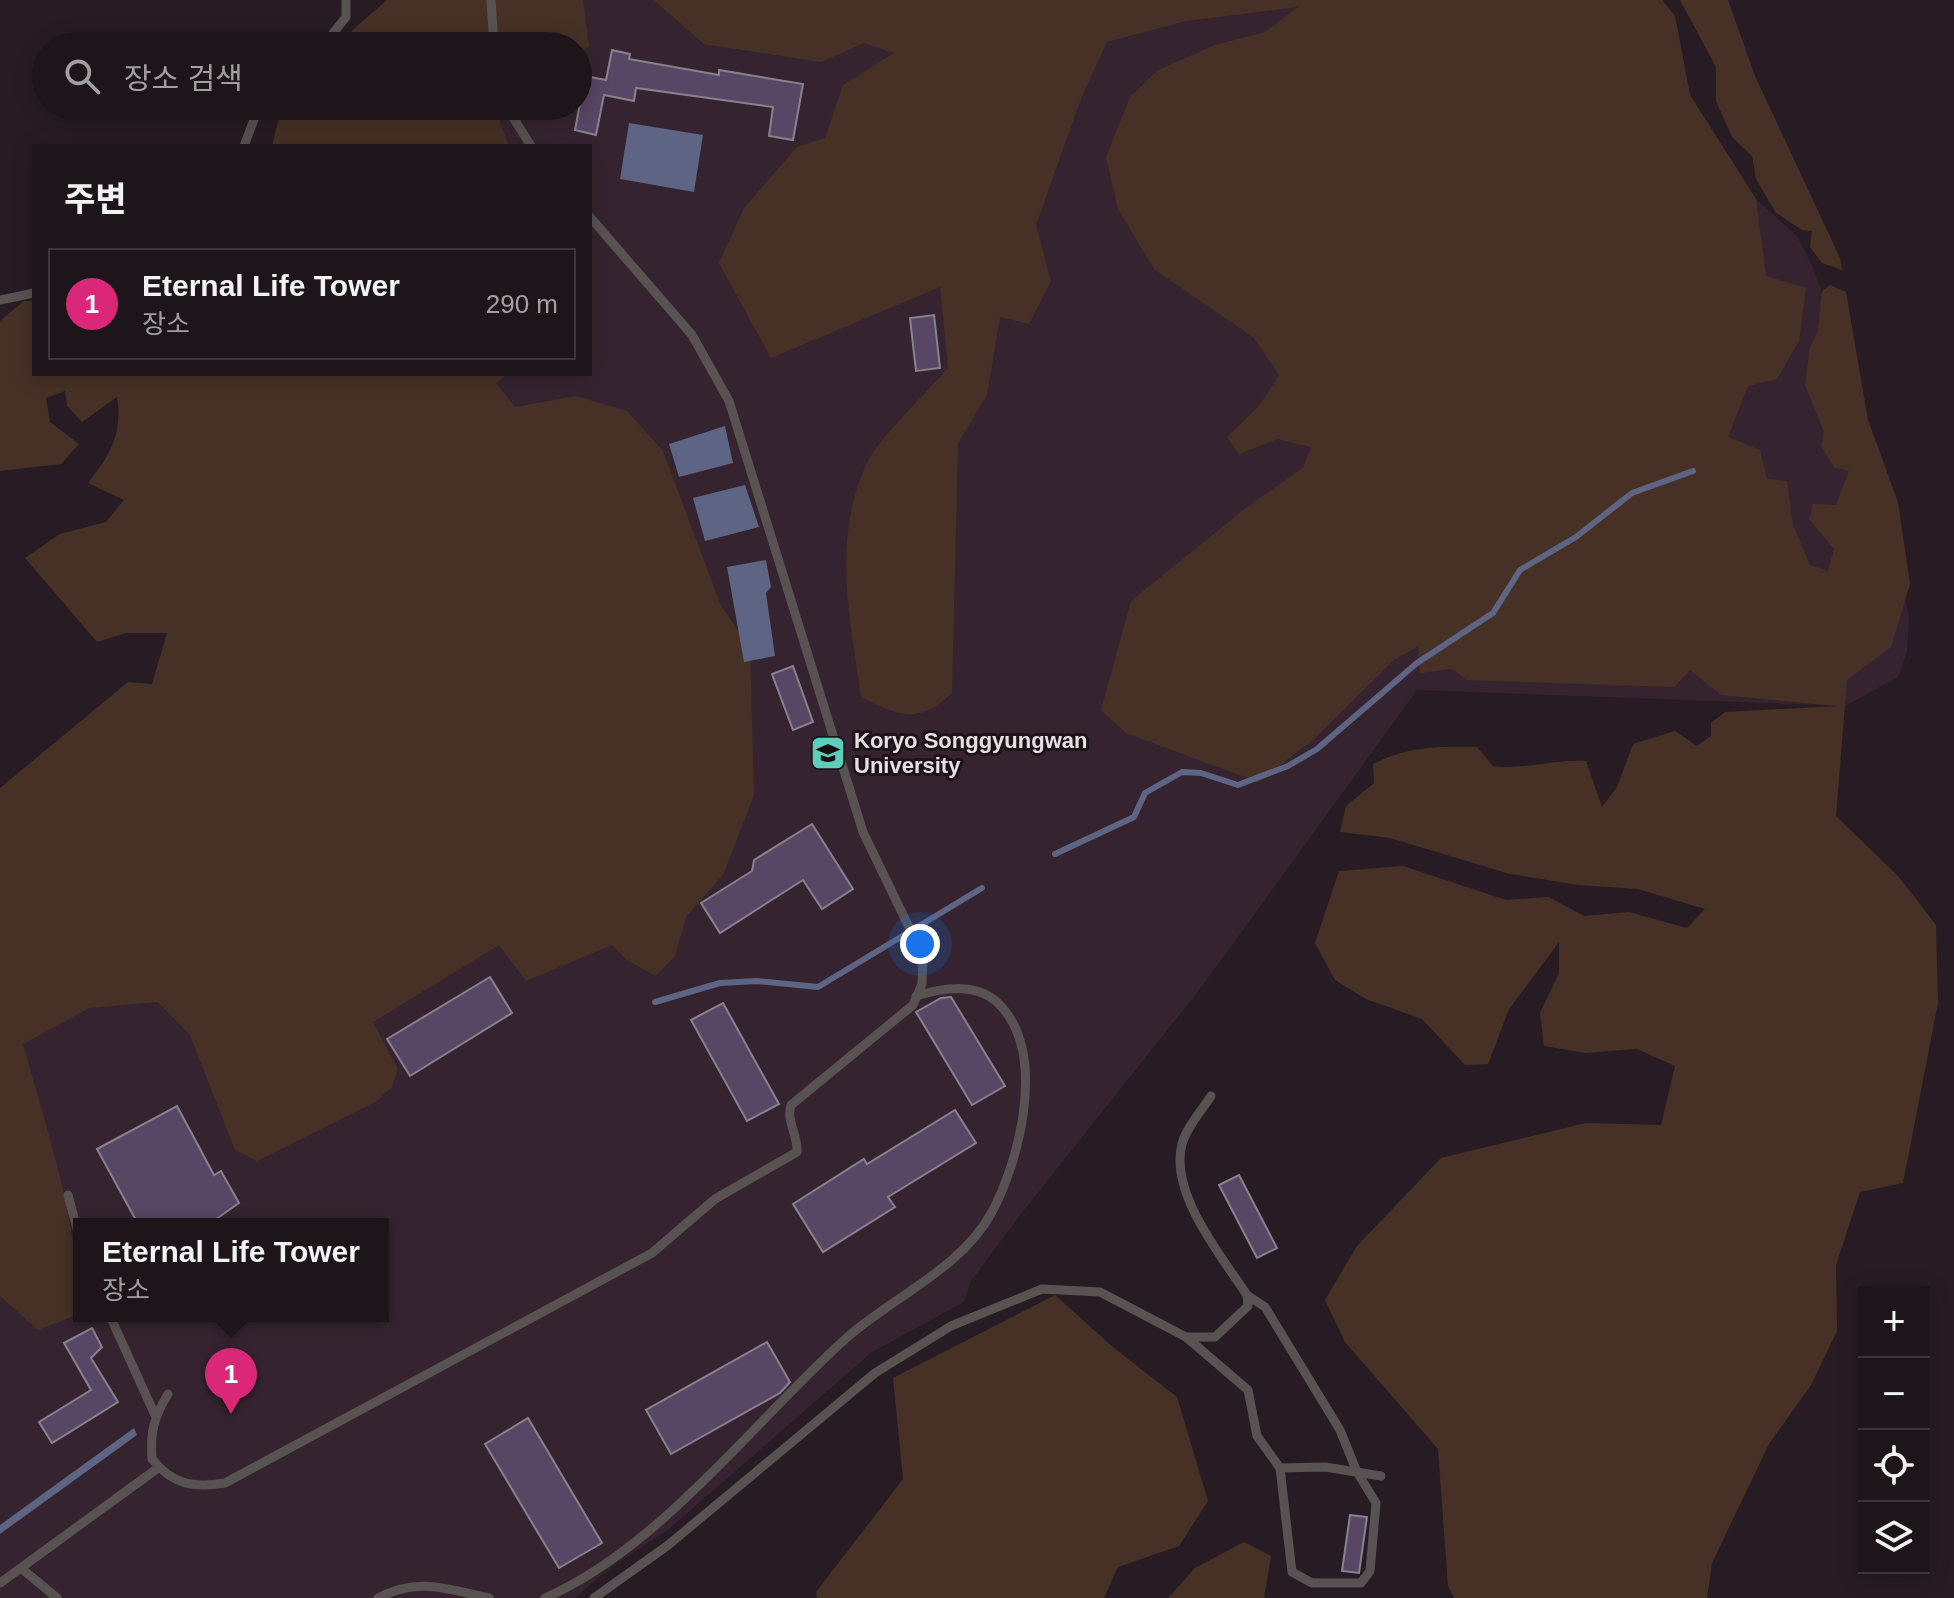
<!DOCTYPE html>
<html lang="ko">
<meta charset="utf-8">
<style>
body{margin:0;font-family:Arial,"Noto Sans KR",sans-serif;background:#251e23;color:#f1f3f6}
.controls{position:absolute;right:24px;bottom:24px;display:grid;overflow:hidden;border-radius:0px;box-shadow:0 4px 20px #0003}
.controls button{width:72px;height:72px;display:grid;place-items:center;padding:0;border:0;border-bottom:2px solid #3b3439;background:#1d151a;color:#f1f3f6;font:40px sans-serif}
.you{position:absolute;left:920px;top:944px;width:28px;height:28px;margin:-20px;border:6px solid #fff;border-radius:50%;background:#1a73e8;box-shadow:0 0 0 12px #1a73e833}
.badge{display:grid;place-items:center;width:52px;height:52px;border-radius:50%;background:#db2777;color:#fff;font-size:26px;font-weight:700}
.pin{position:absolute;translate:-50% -66px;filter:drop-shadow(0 2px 4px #0008)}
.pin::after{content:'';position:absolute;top:42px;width:28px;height:24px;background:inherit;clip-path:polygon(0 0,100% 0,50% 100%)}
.popup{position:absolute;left:73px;top:1218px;width:316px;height:104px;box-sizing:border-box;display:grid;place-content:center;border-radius:0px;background:#1d151a;filter:drop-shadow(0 2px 6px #0005);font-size:26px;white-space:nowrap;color:#a09fa2}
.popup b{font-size:30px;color:#f1f3f6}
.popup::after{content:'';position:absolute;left:50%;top:100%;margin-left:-16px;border:16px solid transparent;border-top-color:#1d151a}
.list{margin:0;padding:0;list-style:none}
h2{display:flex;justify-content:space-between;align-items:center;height:104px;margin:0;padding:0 32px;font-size:34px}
h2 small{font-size:26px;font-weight:400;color:#a09fa2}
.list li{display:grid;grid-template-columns:52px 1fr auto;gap:24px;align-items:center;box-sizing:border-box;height:112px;margin:0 16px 16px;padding:0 16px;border:2px solid #3b3439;border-radius:0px}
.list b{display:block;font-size:30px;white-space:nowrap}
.list p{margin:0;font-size:26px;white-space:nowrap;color:#a09fa2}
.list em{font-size:26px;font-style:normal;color:#a09fa2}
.icon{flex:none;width:44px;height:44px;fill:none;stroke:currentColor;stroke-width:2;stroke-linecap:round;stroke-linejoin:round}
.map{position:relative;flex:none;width:1954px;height:1598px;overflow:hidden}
.search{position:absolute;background:#1d151a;box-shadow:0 4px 20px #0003;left:32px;top:32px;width:560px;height:88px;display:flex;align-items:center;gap:20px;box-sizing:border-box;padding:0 28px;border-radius:44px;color:#a09fa2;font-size:30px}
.panel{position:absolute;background:#1d151a;box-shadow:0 4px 20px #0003;left:32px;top:144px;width:560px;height:232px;border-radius:0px}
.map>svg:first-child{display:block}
</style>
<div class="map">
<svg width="1954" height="1598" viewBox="0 0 1954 1598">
<rect width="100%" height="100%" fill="#271c23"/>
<!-- built -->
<path fill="#35242f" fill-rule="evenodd" d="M451,0H1662L1675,16L1690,95L1756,199L1797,236L1813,268L1868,420L1909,615L1907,652L1898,677L1845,706L1417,690L1203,985L1021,1214L971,1281L964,1302L872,1352L669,1529L607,1570L575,1598H0V1055L362,374H590V146H431L436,106H578V46H444ZM79,1224H383V1316H79Z"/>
<!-- green -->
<g fill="#473126">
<path d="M387,0H583L589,47L578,52V46H334Z"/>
<path d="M654,0H1662L1675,16L1690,95L1756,199L1766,276L1806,288L1799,341L1777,379L1748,386L1728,437L1760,450L1767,479L1787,481L1793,525L1810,565L1828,571L1834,549L1809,519L1813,504L1836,505L1849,471L1834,467L1821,446L1824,432L1805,385L1810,347L1818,331L1822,291L1830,285L1846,292L1868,420L1898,502L1910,584L1891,647L1847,680L1836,816L1898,876L1936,925L1938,1003L1903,1183L1860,1192L1836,1265L1837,1331L1811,1385L1769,1444L1712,1563L1707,1598H1454L1448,1586L1438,1449L1345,1342L1325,1300L1357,1246L1441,1158L1586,1123L1661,1125L1675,1066L1637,1049L1585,1053L1544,1046L1540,1013L1559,973V942L1509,1009L1488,1064L1465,1065L1422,1019L1366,999L1335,980L1315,943L1339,871L1403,866L1506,900L1549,897L1584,916L1629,912L1687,928L1705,909L1638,889L1578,885L1510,874L1390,838L1340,832L1346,806L1374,783L1373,764C1408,746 1439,746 1477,747L1493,766C1525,770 1554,759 1586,761L1602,807L1617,787L1633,744L1675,731L1697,746L1711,736V723L1725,712L1837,706L1721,695L1690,670L1674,687L1467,680L1452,669L1420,673L1418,646L1394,660L1314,739L1258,782L1126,733L1101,710L1131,601L1247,507L1303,468L1311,447L1278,439L1239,454L1227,437L1259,406L1279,375L1253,337L1154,269L1118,209L1106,157L1130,97L1158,70L1215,45L1265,32L1298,7L1186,21L1107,42L1082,96L1036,225L1051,281L1029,324L1000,317L987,395L958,443L952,693C918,725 899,716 861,697C850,618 831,537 868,461C880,437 928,391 948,368L940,287L771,358L719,263L744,208L797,147L825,138L843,85L894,53L864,43L821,62L704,44Z"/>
<path d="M1680,0H1728L1755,76L1840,258L1842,270L1822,263L1810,247L1812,231L1802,230L1776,213L1756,179L1752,156L1732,137L1716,101V67Z"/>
<path d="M288,106H494L509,146H272L279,117Z"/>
<path d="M24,301H34V374H508L496,383L515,407L576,396L627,411L663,451L721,606L750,647L754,795L723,875L686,917L675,956L656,976L627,960L612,945L526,981L499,945L373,1022L398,1069L392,1087L377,1101L257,1161L235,1150L190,1035L158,1002L89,1008L23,1044C47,1131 79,1223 79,1314L38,1330L0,1296V788L128,682L152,684L167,633H126L97,642L25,558L60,534L106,522L124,500L88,483C110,456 123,433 117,397L82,422L67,406L65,391L46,398L50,422L79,444L61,464L0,471V321Z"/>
<path d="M1055,1295L1114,1348L1177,1397L1208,1501L1179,1546L1118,1567L1104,1598H817L816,1592L903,1479L893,1378Z"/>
<path d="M1244,1542L1271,1556L1264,1598H1168L1195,1568Z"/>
</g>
<!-- water -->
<g fill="#5e6484">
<path d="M629,123L703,135L694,192L620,179Z"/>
<path d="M725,426L733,463L679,477L669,444Z"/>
<path d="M745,485L759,527L705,541L693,498Z"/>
<path d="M766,560L771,587L766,593L775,656L744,662L727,567Z"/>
<path d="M134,1428L137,1435L0,1534V1525Z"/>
</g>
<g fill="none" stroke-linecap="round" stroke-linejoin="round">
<!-- stream -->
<g stroke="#5e6484" stroke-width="6">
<path d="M1055,854L1134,817L1145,793L1182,772L1201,773L1238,785L1288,766L1317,749L1417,663L1493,613L1520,570L1576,537L1632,493L1693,471"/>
<path d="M655,1002L720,983L757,981L818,987L982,888"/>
</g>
</g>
<!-- building -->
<g fill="#574765" stroke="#88828e" stroke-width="2">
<path d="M612,50L630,54L629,59L719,75V70L803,84L793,140L769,136L773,107L636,88L634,101L604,95L596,135L575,130L585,76L606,80Z"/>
<path d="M934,315L940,368L916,371L910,318Z"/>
<path d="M793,666L813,722L793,730L772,674Z"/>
<path d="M812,824L853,889L822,909L803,880L720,933L701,903L752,871L754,860Z"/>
<path d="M490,977L512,1013L410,1076L387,1039Z"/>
<path d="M951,997L1005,1086L972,1105L916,1012L941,998Z"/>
<path d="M723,1003L779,1104L747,1121L691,1020Z"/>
<path d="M177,1106L214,1175L221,1171L239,1203L209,1224H138L97,1149Z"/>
<path d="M955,1110L976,1143L888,1197L895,1207L823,1252L793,1204L864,1159L867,1164Z"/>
<path d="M1239,1175L1277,1248L1257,1258L1219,1185Z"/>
<path d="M92,1328L102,1347L91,1358L118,1402L52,1443L39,1422L91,1390L64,1343Z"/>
<path d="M767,1342L790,1382L780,1393L671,1454L646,1410Z"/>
<path d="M528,1418L602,1543L559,1568L485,1444Z"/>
<path d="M1350,1515L1367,1517L1359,1573L1342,1571Z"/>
</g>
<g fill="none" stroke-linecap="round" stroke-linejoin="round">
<!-- lane -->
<g stroke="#595253" stroke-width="9">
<path d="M491,0L494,46"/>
<path d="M323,46L346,17V0"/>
<path d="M506,106L531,146"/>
<path d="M244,146L259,106"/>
<path d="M0,300L34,293"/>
<path d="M68,1195L79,1236"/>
<path d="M1247,1295L1265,1307L1340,1430L1357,1472L1376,1503L1370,1571L1361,1583H1312L1292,1572L1280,1468"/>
<path d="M110,1316L155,1415"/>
<path d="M1186,1337L1248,1390L1257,1436L1280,1468L1325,1467L1381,1476"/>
<path d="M168,1394C154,1417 150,1432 152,1459C173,1485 193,1488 225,1483L652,1253L715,1199L797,1152C798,1134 786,1122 791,1105L913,1005L922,984L923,956L863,832L729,401L692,335L590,217"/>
<path d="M21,1568L57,1598"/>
<path d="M0,1583L158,1468"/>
<path d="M378,1598C419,1577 446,1589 489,1598"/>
<path d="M545,1598C659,1548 751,1425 842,1342C889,1298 960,1271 992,1212C1019,1161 1043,1066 1008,1015C986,981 949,986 916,996"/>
<path d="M594,1598L667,1546L875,1373L951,1326L1042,1289L1100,1292L1186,1337H1215L1248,1306L1247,1295C1222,1257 1169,1193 1182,1144C1186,1128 1202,1110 1211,1096"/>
</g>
</g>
<!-- icons -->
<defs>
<g id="university-square" transform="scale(1.8)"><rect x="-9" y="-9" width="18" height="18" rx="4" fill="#5dceb9" stroke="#1d1319"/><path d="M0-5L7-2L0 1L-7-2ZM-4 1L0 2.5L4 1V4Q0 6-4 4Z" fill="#111"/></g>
</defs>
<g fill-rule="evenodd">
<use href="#university-square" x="828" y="753"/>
</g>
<g text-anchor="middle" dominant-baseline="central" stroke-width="6" stroke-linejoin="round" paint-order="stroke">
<!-- poi labels -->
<g font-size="22" font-weight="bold" fill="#e7dfe4" stroke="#1d1319" text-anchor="start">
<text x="854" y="740">Koryo Songgyungwan<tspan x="854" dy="25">University</tspan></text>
</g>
</g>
</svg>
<div class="controls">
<button>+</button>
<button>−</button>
<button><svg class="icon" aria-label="locate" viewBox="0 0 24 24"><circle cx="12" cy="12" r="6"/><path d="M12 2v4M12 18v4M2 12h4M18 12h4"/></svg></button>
<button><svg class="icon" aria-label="layers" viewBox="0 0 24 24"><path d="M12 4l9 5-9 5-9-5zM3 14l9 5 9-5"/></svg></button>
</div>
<div class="you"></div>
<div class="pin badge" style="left:231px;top:1414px">1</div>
<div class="popup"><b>Eternal Life Tower</b>장소</div>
<div class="search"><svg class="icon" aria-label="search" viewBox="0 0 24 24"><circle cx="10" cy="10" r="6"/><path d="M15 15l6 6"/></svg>장소 검색</div>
<section class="panel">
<h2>주변<small></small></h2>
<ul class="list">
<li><span class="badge">1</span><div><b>Eternal Life Tower</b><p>장소</p></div><em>290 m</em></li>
</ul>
</section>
</div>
